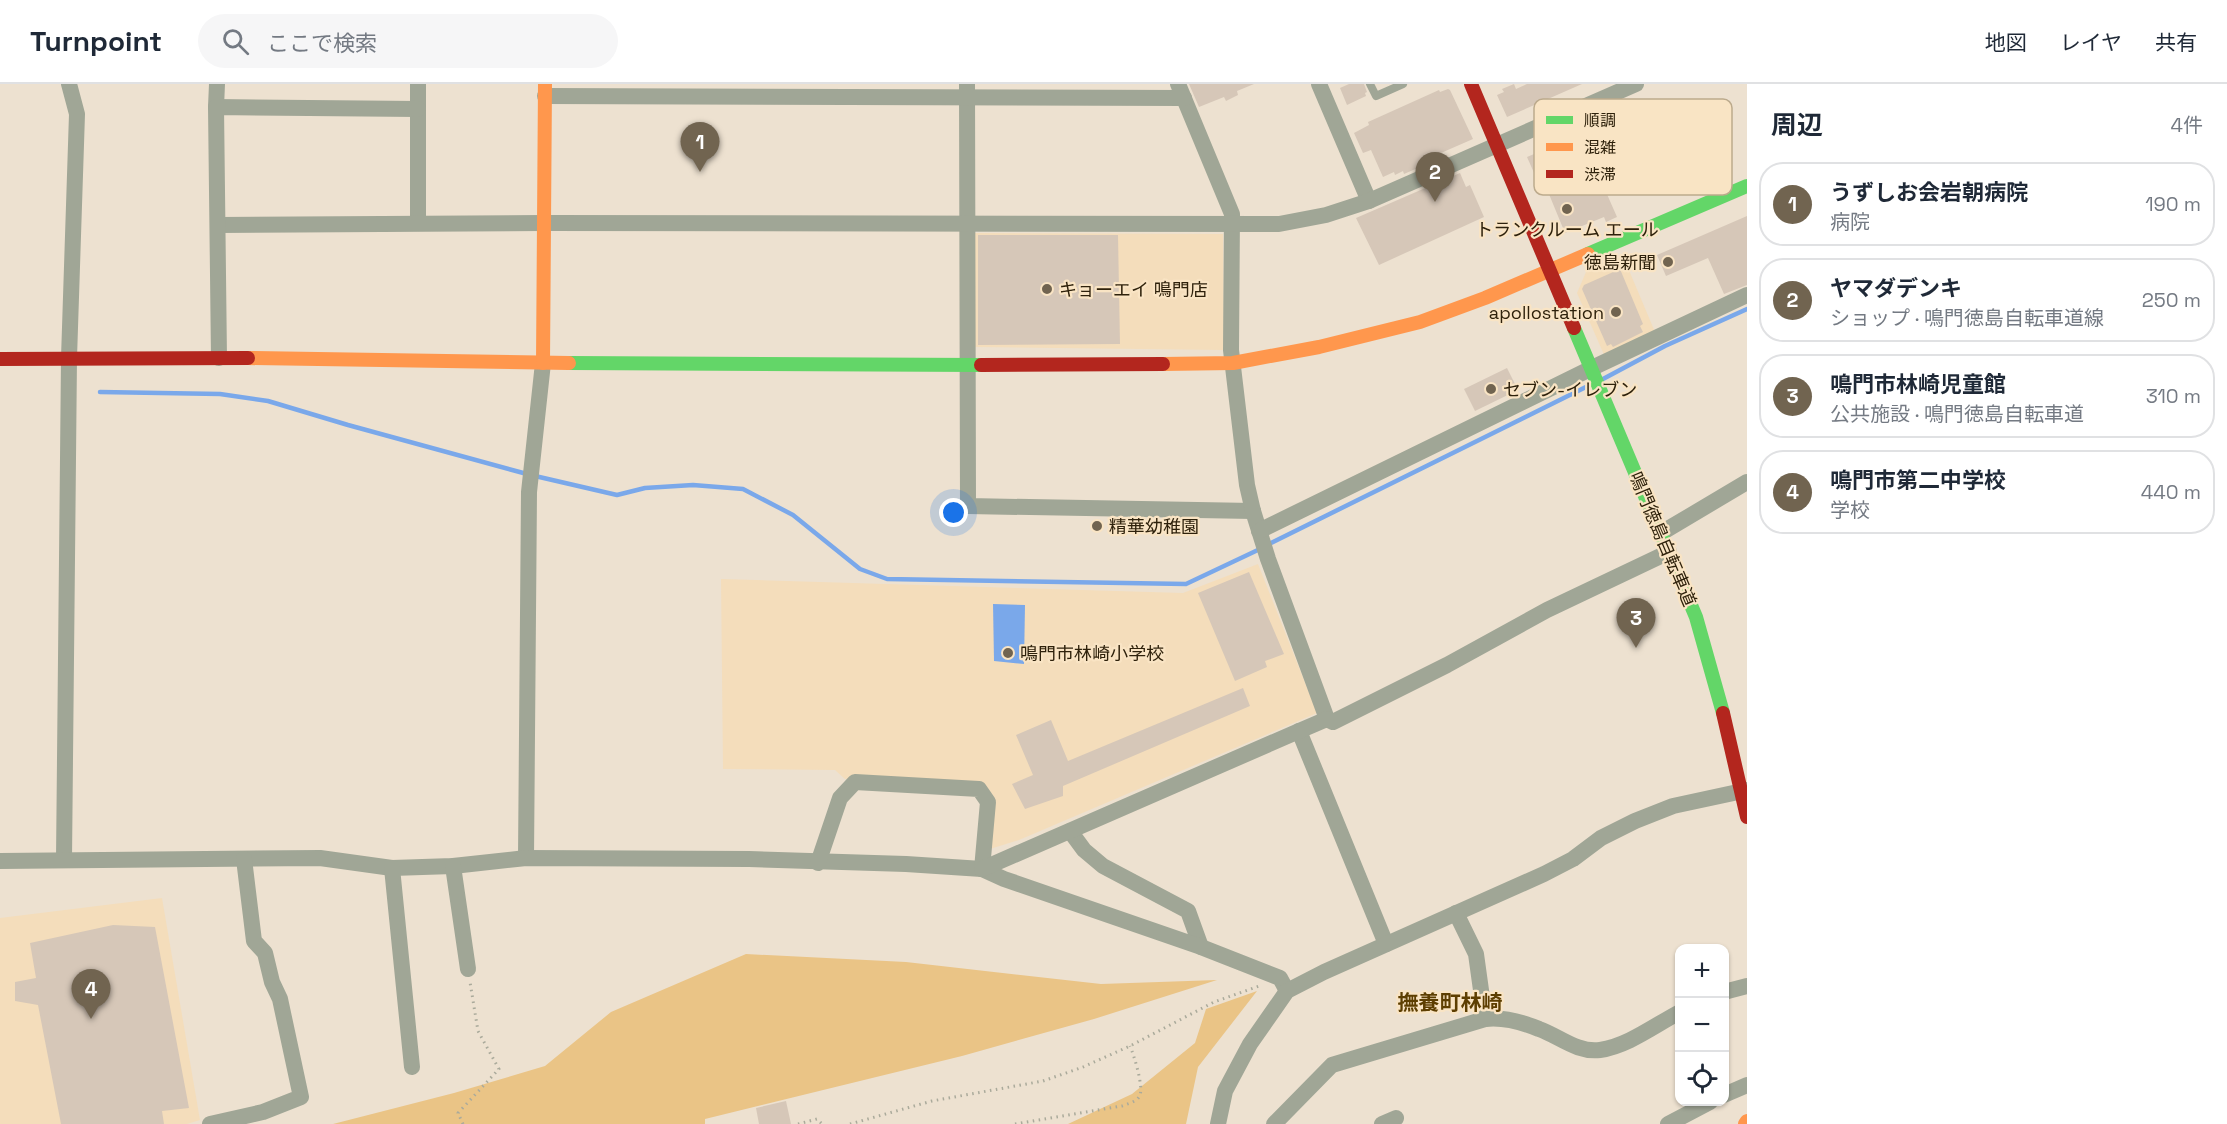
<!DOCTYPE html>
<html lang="ja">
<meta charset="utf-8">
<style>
body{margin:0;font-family:"Space Grotesk","Noto Sans JP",sans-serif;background:#f6f6f7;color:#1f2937}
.controls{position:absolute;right:18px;bottom:18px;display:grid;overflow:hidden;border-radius:12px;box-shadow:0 2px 4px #0004}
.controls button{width:54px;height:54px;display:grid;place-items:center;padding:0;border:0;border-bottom:2px solid #e0e1e3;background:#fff;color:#1f2937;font:30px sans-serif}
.you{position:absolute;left:954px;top:429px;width:21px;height:21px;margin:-15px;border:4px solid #fff;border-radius:50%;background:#1a73e8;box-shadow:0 0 0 9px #1a73e833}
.badge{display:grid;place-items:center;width:39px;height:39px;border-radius:50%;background:#716450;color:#fff;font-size:20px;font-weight:700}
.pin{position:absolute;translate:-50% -50px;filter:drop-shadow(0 2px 3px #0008)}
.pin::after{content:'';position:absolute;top:32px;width:21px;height:18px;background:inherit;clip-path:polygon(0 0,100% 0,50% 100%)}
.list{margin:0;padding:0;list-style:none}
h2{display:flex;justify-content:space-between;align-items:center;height:78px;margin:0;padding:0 24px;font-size:26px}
h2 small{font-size:20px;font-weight:400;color:#747a83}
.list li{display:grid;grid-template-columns:39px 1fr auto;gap:18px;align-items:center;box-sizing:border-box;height:84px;margin:0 12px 12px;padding:0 12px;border:2px solid #e0e1e3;border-radius:24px}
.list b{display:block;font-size:22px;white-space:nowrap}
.list p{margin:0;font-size:20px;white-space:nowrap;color:#747a83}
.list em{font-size:20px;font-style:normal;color:#747a83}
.icon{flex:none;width:33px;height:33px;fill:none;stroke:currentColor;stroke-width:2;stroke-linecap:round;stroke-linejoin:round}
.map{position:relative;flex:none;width:1747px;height:1040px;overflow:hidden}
header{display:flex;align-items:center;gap:36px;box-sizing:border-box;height:84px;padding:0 30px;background:#fff;border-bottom:2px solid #e0e1e3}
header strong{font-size:28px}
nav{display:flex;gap:33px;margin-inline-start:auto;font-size:21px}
.search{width:420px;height:54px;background:#f6f6f7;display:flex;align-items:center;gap:15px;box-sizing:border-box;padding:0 21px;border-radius:33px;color:#747a83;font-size:22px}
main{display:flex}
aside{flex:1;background:#fff}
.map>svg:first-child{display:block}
</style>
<header>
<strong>Turnpoint</strong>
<div class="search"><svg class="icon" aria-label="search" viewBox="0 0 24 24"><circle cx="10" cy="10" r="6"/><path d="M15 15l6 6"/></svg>ここで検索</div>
<nav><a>地図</a><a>レイヤ</a><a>共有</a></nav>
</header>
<main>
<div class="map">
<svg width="1747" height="1040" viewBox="0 0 1747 1040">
<rect width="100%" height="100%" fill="#ede1d0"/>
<!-- built -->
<g fill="#f4ddbb">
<path d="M974,149L1223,150L1224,266L974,263Z"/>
<path d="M1623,172L1655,248L1605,273L1577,209L1586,188Z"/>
<path d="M1258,480L1317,629L1019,756L990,765L981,698L845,695L835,686L723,685L721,495L1183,509Z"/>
<path d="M162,814L200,1036L187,1040H0V834Z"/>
</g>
<!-- forest -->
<g fill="#eac486">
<path d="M746,870L906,878L1101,900L1217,896L1094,935L962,972L705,1035V1040H333L454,1009L545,982L611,928Z"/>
<path d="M1257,907L1198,983L1186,1040H1068L1132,1010L1195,959L1206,925Z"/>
</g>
<!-- water -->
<path fill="#7aa8ea" d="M993,520L1025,521L1024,580L994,577Z"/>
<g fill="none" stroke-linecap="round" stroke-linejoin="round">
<!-- stream -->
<g stroke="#7aa8ea" stroke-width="4.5">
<path d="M1603,295L1665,262L1747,225"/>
<path d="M100,308L220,310L268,317L348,341L527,390"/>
<path d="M535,392L617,411L645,404L693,401L743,405L793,431L860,485L887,495L1186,500L1260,465"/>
<path d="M1267,461L1590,301"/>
</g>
</g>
<!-- building -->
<g fill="#d6c7b8">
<path d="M1189,0H1254L1237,7L1238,11L1226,17L1224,13L1199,23Z"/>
<path d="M1349,0H1364L1367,8L1365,9L1366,12L1347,21L1340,4Z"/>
<path d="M1514,0L1516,5L1527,0H1582L1507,33L1497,11L1504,8L1502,5Z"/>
<path d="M1448,5L1450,6L1473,55L1418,79L1420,83L1404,90L1403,87L1395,91L1394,88L1383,93L1371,66L1363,69L1354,49L1369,41L1368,38L1439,6L1440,8Z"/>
<path d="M1669,24L1682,54L1710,42L1717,58L1674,76L1661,84L1632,93L1606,108L1617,133L1606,138L1604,133L1565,149L1544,98L1539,100L1527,73L1546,65L1541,53L1556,46L1567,70L1636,41L1635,39Z"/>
<path d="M1460,89L1466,103L1470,101L1484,133L1379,181L1356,134Z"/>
<path d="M1747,132V201L1724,210L1708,174L1666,192L1657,171Z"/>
<path d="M978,151H1118L1120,260L978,261Z"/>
<path d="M1620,185L1643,240L1640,242L1643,248L1613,263L1611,260L1607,262L1582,205L1584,201Z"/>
<path d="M1507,284L1518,306L1475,327L1464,305Z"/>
<path d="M1249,488L1284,570L1265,577L1267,583L1235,597L1198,509Z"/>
<path d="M1243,604L1250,622L1063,702V712L1025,725L1012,700L1033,691L1016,651L1051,636L1068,677Z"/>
<path d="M113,841L155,843L189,1024L162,1027L164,1040H61L38,921L15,917V898L36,894L30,859Z"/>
<path d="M786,1017L791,1040H759L756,1024Z"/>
</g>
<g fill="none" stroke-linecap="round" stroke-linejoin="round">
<!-- path -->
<g stroke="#aaaa9b" stroke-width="3" stroke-dasharray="1.5 4.5" stroke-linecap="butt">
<path d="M463,1040L458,1029L499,985L478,947L470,898"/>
<path d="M798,1040L817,1035L822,1040"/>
<path d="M850,1040L932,1017L1043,997L1083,983L1130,962L1214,918L1259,902"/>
<path d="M1015,1040L1122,1022C1127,1020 1136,1018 1139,1013C1145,1006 1134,971 1130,962"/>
</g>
<!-- lane -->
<path stroke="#a0a696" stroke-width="8" d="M1370,0L1376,12L1403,0"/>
<!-- street -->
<g stroke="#a0a696" stroke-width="16">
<path d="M967,0L968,422L1253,427"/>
<path d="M1178,0L1232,130L1231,266L1247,401L1253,427L1268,475L1327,635"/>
<path d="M1319,0L1369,117"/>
<path d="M545,12L1184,14"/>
<path d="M216,23L217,0"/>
<path d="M418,139V0"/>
<path d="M218,141L543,139L1279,140L1326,131L1369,117L1636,0"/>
<path d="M219,274L216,23L418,25"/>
<path d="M1259,447L1592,284L1747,211"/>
<path d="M1661,449L1747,398"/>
<path d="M1299,647L1386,860"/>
<path d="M1070,747L1084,766L1103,782L1188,827L1201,863"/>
<path d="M526,774L529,408L543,279"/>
<path d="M64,776L69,274L77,30L69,0"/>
<path d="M0,777L320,774L392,784L453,782L526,774L749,775L906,780L982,785L1004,795L1201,863L1280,894L1287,907"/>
<path d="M818,779L840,714L855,698L979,705L988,718L982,785"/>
<path d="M453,782L468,885"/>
<path d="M392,784L412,983"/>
<path d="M982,785L1299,647L1327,635L1333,638L1447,581L1547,526L1669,468"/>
<path d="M1456,829L1476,870L1485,935"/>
<path d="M1724,908L1747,902"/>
<path d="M1724,1011L1747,1001"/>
<path d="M210,1040L263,1028L301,1013L280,915L272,898L265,869L254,857L244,775"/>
<path d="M1218,1040L1225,1007L1250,960L1287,907L1324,888L1544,790L1573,775L1601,754L1635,737L1673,722L1747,706"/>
<path d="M1274,1040L1332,981L1485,935C1502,933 1522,938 1539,945C1559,952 1577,969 1600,966C1628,962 1655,941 1680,928"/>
<path d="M1382,1040L1396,1034"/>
<path d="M1668,1040L1710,1018"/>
</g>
<!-- fast -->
<g stroke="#63d668" stroke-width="14">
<path d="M1588,170L1747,102"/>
<path d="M1574,244L1696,533L1723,629"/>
<path d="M569,279L981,281"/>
</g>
<!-- slow -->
<g stroke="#ff974d" stroke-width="14">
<path d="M248,274L569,279"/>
<path d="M543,279L545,0"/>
<path d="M1163,280L1233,279L1319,263L1420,238L1485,214L1588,170"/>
<path d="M1745,1040L1747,1037"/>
</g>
<!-- jam -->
<g stroke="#b3261e" stroke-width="14">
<path d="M1471,0L1574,244"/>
<path d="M0,275L248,274"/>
<path d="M981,281L1163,280"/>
<path d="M1723,629L1747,733"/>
</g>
</g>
<!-- markers -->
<g fill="#716450" stroke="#f9e4c4" stroke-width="2">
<circle cx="1567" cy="125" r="6"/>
<circle cx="1668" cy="178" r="6"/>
<circle cx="1047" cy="205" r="6"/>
<circle cx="1616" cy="228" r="6"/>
<circle cx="1491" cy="305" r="6"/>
<circle cx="1097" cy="442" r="6"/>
<circle cx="1008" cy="569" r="6"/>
</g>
<g text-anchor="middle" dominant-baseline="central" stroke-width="4.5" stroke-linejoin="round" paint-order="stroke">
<!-- poi labels -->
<g font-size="18" fill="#2e210b" stroke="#f9e4c4" text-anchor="start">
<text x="1567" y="145" text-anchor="middle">トランクルーム エール</text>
<text x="1656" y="178" text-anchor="end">徳島新聞</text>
<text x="1059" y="205">キョーエイ 鳴門店</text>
<text x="1604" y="228" text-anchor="end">apollostation</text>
<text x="1503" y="305">セブン-イレブン</text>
<text x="1109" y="442">精華幼稚園</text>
<text x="1020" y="569">鳴門市林崎小学校</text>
</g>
<!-- street labels -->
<g font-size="18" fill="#2e210b" stroke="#f9e4c4">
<text transform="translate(1663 455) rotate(67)">鳴門徳島自転車道</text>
</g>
<!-- quarter labels -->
<g font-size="21" font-weight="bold" fill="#5d3e01" stroke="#f9e4c4">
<text x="1450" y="918">撫養町林崎</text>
</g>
</g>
<!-- legend -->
<rect x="1534" y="15" width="198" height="96" rx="9" fill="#f9e4c4" stroke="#bcaa8c" stroke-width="1.5"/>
<rect x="1546" y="32" width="27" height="8" fill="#63d668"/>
<rect x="1546" y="59" width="27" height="8" fill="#ff974d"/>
<rect x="1546" y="86" width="27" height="8" fill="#b3261e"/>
<g font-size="16" fill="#2e210b">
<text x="1584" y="42">順調</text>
<text x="1584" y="69">混雑</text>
<text x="1584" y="96">渋滞</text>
</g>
</svg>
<div class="controls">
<button>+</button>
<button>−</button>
<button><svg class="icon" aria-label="locate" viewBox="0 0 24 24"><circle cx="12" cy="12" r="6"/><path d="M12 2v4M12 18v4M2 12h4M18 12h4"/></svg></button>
</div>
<div class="you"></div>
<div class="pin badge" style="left:700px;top:88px">1</div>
<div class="pin badge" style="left:1435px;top:118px">2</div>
<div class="pin badge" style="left:1636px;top:564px">3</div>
<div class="pin badge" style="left:91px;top:935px">4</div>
</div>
<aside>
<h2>周辺<small>4件</small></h2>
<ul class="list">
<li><span class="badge">1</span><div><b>うずしお会岩朝病院</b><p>病院</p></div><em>190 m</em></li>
<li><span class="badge">2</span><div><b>ヤマダデンキ</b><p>ショップ · 鳴門徳島自転車道線</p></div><em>250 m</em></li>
<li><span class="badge">3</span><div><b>鳴門市林崎児童館</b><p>公共施設 · 鳴門徳島自転車道</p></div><em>310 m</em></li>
<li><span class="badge">4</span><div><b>鳴門市第二中学校</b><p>学校</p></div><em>440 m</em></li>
</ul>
</aside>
</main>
